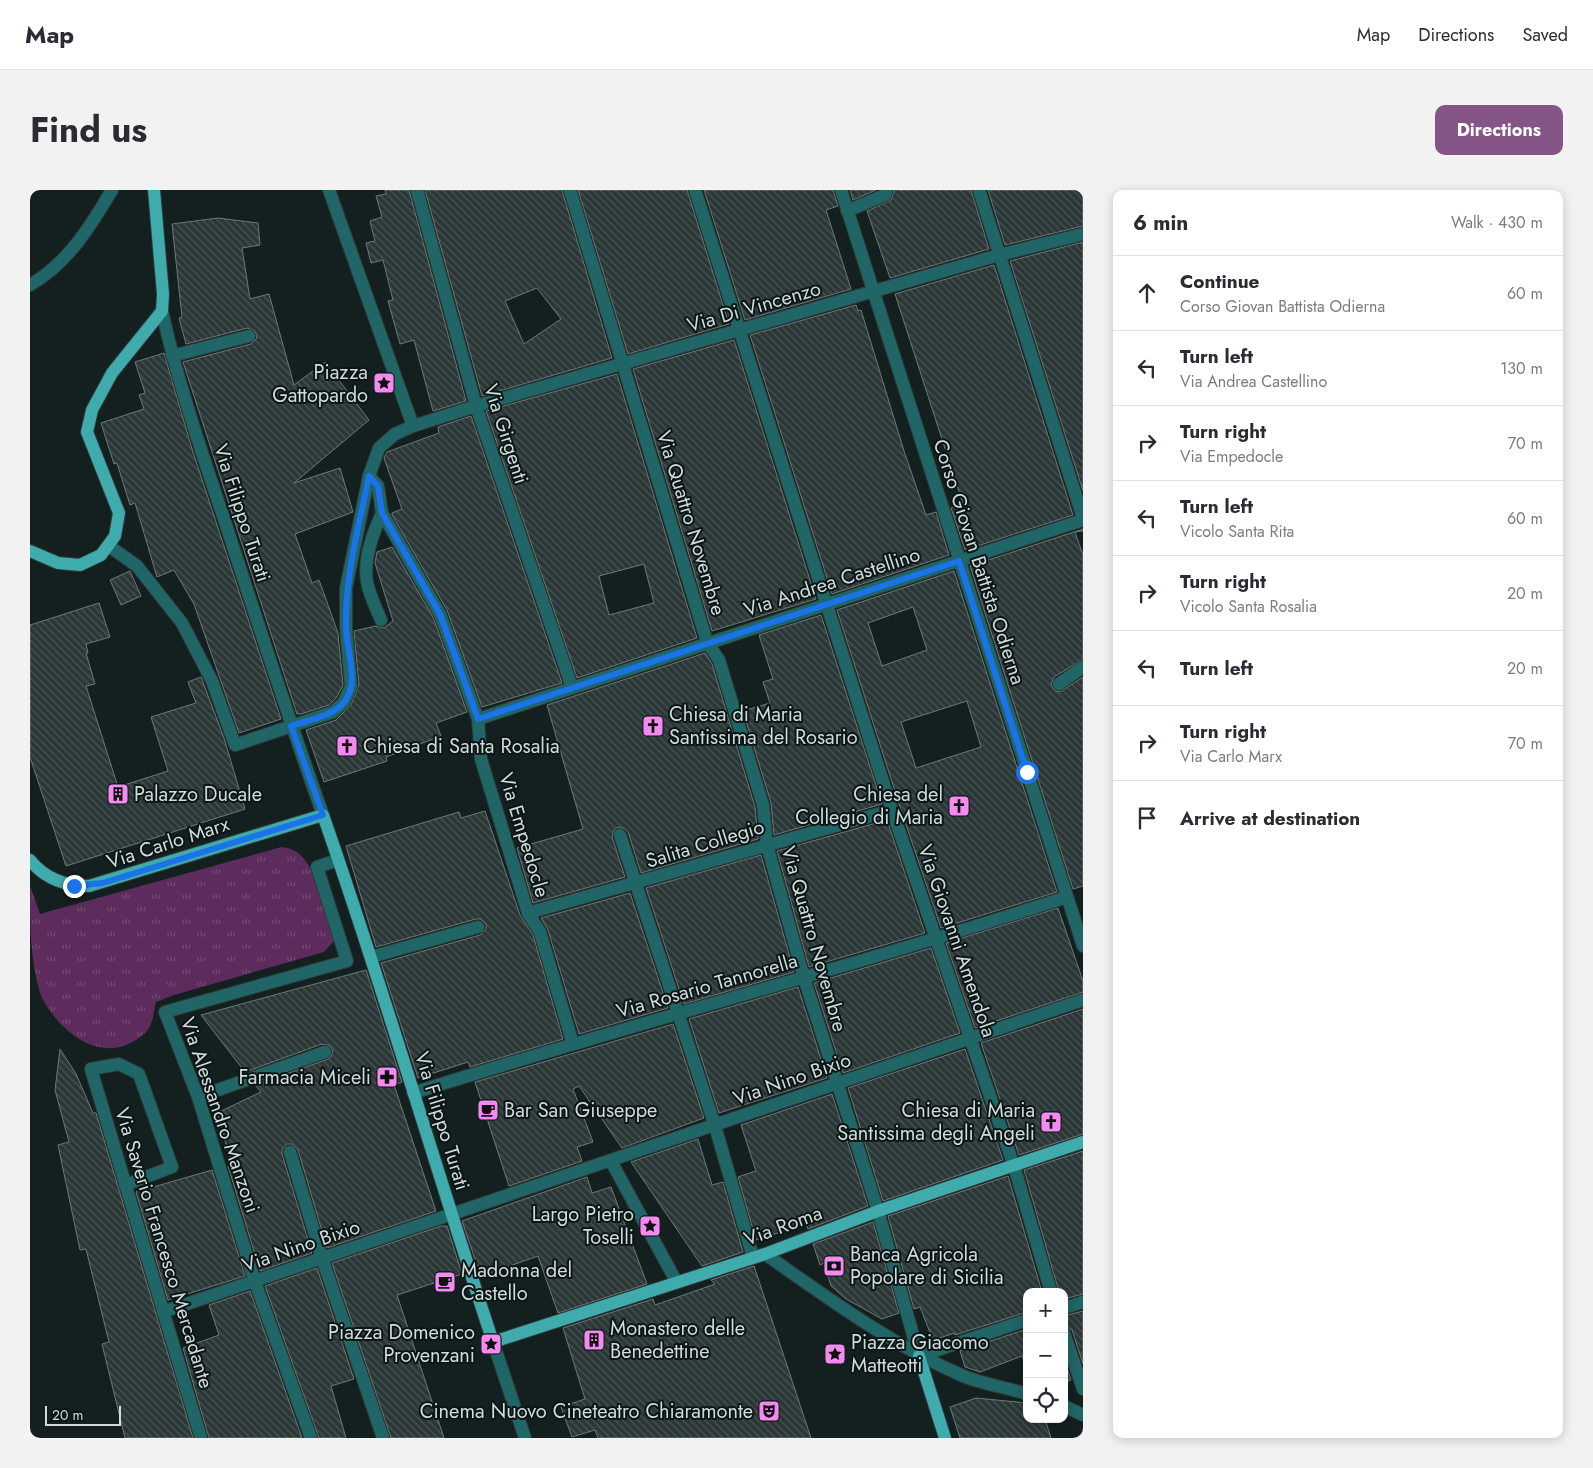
<!DOCTYPE html>
<meta charset="utf-8">
<style>
body{margin:0;font-family:Jost,sans-serif;background:#f2f2f3;color:#2b2b33}
.controls{position:absolute;right:15px;bottom:15px;display:grid;overflow:hidden;border-radius:10px;box-shadow:0 2px 12px #0003}
.controls button{width:45px;height:45px;display:grid;place-items:center;padding:0;border:0;border-bottom:1px solid #e1e1e2;background:#fff;color:#2b2b33;font:25px sans-serif}
.scale{position:absolute;left:15px;bottom:12px;width:76px;box-sizing:border-box;padding-left:5px;border:2px solid #d3dada;border-top:0;font-size:14px;line-height:18px;white-space:nowrap;color:#d3dada;-webkit-text-stroke:4px #0b1616;paint-order:stroke}
.stop{position:absolute;width:15px;height:15px;margin:-11px;border:4px solid #1a73e8;border-radius:50%;background:#fff}
.stop.end{background:#1a73e8;border-color:#fff;box-shadow:0 1px 5px #0008}
.list{margin:0;padding:0;list-style:none}
h2{display:flex;justify-content:space-between;align-items:center;height:65px;margin:0;padding:0 20px;font-size:21px}
h2 small{font-size:16px;font-weight:400;color:#7c7c81}
.list li{display:grid;grid-template-columns:32px 1fr auto;gap:15px;align-items:center;box-sizing:border-box;height:75px;padding:0 20px;border-top:1px solid #e1e1e2}
.list b{display:block;font-size:19px;white-space:nowrap}
.list p{margin:0;font-size:16px;white-space:nowrap;color:#7c7c81}
.list em{font-size:16px;font-style:normal;color:#7c7c81}
.icon{flex:none;width:28px;height:28px;fill:none;stroke:currentColor;stroke-width:2;stroke-linecap:round;stroke-linejoin:round}
.map{position:relative;flex:none;width:1053px;height:1248px;overflow:hidden;border-radius:10px}
header{display:flex;align-items:center;gap:30px;box-sizing:border-box;height:70px;padding:0 25px;background:#fff;border-bottom:1px solid #e1e1e2}
header strong{font-size:24px}
nav{display:flex;gap:28px;margin-inline-start:auto;font-size:18px}
.intro{display:flex;align-items:center;justify-content:space-between;box-sizing:border-box;height:120px;padding:0 30px}
h1{margin:0;font-size:35px}
.button{padding:12px 22px;border-radius:10px;background:#855588;color:#fff;font-size:18px;font-weight:700}
main{display:flex;gap:30px;padding:0 30px}
aside{flex:1;background:#fff;border-radius:10px;box-shadow:0 2px 12px #0003}
.map>svg:first-child{display:block}
</style>
<header>
<strong>Map</strong>
<nav><a>Map</a><a>Directions</a><a>Saved</a></nav>
</header>
<div class="intro"><h1>Find us</h1><a class="button">Directions</a></div>
<main>
<div class="map">
<svg width="1053" height="1248" viewBox="0 0 1053 1248">
<defs>
<pattern id="grass-tufts" width="24" height="20" patternUnits="userSpaceOnUse" patternTransform="scale(1.25)"><rect width="24" height="20" fill="#5d2c5c"/><path d="M3 7l-1-3M5 7V3M7 7l1-3M15 17l-1-3M17 17v-4M19 17l1-3" fill="none" stroke="#734a73"/></pattern>
<pattern id="building-back-hatch" width="6" height="6" patternUnits="userSpaceOnUse" patternTransform="scale(1.25)"><rect width="6" height="6" fill="#2b3737"/><path d="M-1 5l2 2M0 0l6 6M5-1l2 2" fill="none" stroke="#495353"/></pattern>
</defs>
<rect width="100%" height="100%" fill="#141f1f"/>
<!-- grass -->
<path fill="url(#grass-tufts)" d="M252,657C257,658 263,659 267,662C288,677 296,726 304,751L294,762L144,805L126,812C124,820 123,832 119,838C115,845 105,851 98,854C63,870 27,837 12,808C0,775 0,733 0,696L10,724Z"/>
<!-- building -->
<g fill="url(#building-back-hatch)" stroke="#6c797a" fill-rule="evenodd">
<path d="M355,0H379L436,211L403,221L384,150L370,154L358,111L363,110L353,70L341,73L336,53L345,51L340,31L352,27L346,6L356,4Z"/>
<path d="M395,0H532L582,168L452,206ZM507,98L531,129L494,154L475,111Z"/>
<path d="M548,0H657L699,134L598,164Z"/>
<path d="M674,0H803L808,16L796,20L821,99L715,130Z"/>
<path d="M820,0H846L823,10Z"/>
<path d="M864,0H941L959,59L860,88L837,21L861,10Z"/>
<path d="M958,0H1053V36L975,55Z"/>
<path d="M188,28L228,33L230,55L212,58L220,109L239,104L264,195L295,172L339,230L264,293L310,278L323,322L265,344L282,393L289,390L308,443L313,495L307,507L299,515L271,524H267L264,515L153,172L221,154L227,148L225,141L217,138L156,154L149,128L152,127L142,34Z"/>
<path d="M1053,52V301L980,71Z"/>
<path d="M964,75L1043,325L935,360L921,318L933,314L865,104Z"/>
<path d="M826,115L828,121L831,120L874,261L896,325L906,322L919,365L802,404L720,145Z"/>
<path d="M704,150L786,409L682,441L603,179Z"/>
<path d="M134,163L162,259L251,529L209,543L164,414L144,380L127,387L105,313L100,315L87,273L84,274L71,233L114,219L109,205L115,203L105,172Z"/>
<path d="M587,184L667,448L547,488L456,221ZM614,374L624,413L579,425L569,386Z"/>
<path d="M441,226L532,493L452,517L417,420L362,325V323L372,319L354,268L357,262L409,243L408,237Z"/>
<path d="M1053,339V341L1045,342L1053,365V469L1024,487L1021,494L1025,501L1030,502L1053,487V696L1043,699L940,376Z"/>
<path d="M362,357L403,427L437,522L406,533L411,546L356,567L357,571L294,592L276,540L306,530L321,515L329,495L324,441L346,436L354,438L363,431L345,373L347,362Z"/>
<path d="M100,381L111,406L91,415L80,390Z"/>
<path d="M924,381L1027,702L911,738L870,617L807,420ZM883,417L897,460L852,476L838,433ZM937,511L951,557L886,578L871,532Z"/>
<path d="M69,413L80,447L56,454L58,463H56L65,494L56,496L88,597L138,581L121,527L166,513L158,492L171,487L194,548L215,619L36,676L0,567V435Z"/>
<path d="M791,425L852,614L744,645L741,613L713,521L740,513L733,492L743,489L729,445Z"/>
<path d="M675,463L682,474L725,617L728,649L611,683L598,642L595,639L588,637L584,640L582,647L595,687L503,713L487,658L553,639L517,515Z"/>
<path d="M455,621L490,725L503,745L533,849L440,877L438,872L388,888L351,773L450,745L456,739V734L450,729H446L346,757L316,656L429,622L431,628Z"/>
<path d="M857,630L895,743L779,777L747,661Z"/>
<path d="M731,665L764,782L654,814L616,698Z"/>
<path d="M600,703L638,818L549,844L518,740L511,728Z"/>
<path d="M1028,718L1053,791V802L945,838L916,753Z"/>
<path d="M901,758L930,843L813,883L784,793Z"/>
<path d="M336,780L372,892L364,895L406,1021L297,1058L268,960L262,954H257L252,960V964L282,1063L230,1081L198,976L202,975L187,923L231,902L225,895L298,869L301,867L303,860L300,856L292,854L215,882L171,825Z"/>
<path d="M768,797L797,888L689,923L659,829Z"/>
<path d="M1053,819V944L989,965L951,853Z"/>
<path d="M643,834L674,928L592,958L549,896L543,899L563,952L547,957L552,971L479,996L445,892Z"/>
<path d="M30,859L46,884L63,923H66L163,1248H95L72,1154L79,1152L56,1059L50,1060L28,955L39,952L25,900Z"/>
<path d="M935,859L973,970L853,1011L818,898Z"/>
<path d="M802,904L838,1016L778,1039L776,1034L726,1050L708,987L726,981L711,935Z"/>
<path d="M668,949L682,995L693,992L713,1062L672,1076L601,972Z"/>
<path d="M1053,961V1104L1034,1109V1102H1029L994,980Z"/>
<path d="M182,980L215,1086L138,1110L106,1002Z"/>
<path d="M978,986L1012,1102H997V1122L925,1145V1143L903,1150L890,1117L884,1119L858,1026Z"/>
<path d="M557,987L562,1003L581,997L617,1094L528,1123L508,1066L457,1084L454,1076L448,1078L432,1031Z"/>
<path d="M843,1032L869,1123L852,1129L816,1109L801,1096L794,1073L790,1075L783,1054Z"/>
<path d="M411,1036H417L432,1084L367,1105L414,1248H361L302,1073Z"/>
<path d="M724,1076L781,1248H568L565,1240L542,1247L531,1217L555,1209L533,1138L623,1109L625,1115L648,1107L685,1094L681,1090Z"/>
<path d="M287,1078L324,1189L301,1196L316,1248H289L235,1096Z"/>
<path d="M220,1101L272,1248H179L153,1158L189,1145L179,1115Z"/>
<path d="M1053,1121V1174L1042,1140L1034,1135V1126Z"/>
<path d="M997,1139V1179L992,1166L950,1182L935,1177L930,1161Z"/>
<path d="M1034,1169L1041,1190L1034,1193Z"/>
<path d="M946,1208L997,1213V1229H1015L1021,1248H930L920,1217Z"/>
</g>
<g fill="none" stroke-linecap="round" stroke-linejoin="round">
<!-- minor casing -->
<g stroke="#2f3939" stroke-width="14">
<g id="minor">
<path d="M299,0L383,236"/>
<path d="M387,0L446,216L542,497"/>
<path d="M540,0L677,452L689,470L733,615L737,655L774,788L848,1021L889,1166"/>
<path d="M665,0L862,620L984,976L1021,1102"/>
<path d="M811,0L1053,756"/>
<path d="M949,0L1053,328"/>
<path d="M817,21L855,5L856,0"/>
<path d="M0,95C38,73 60,37 82,0"/>
<path d="M132,121C148,194 173,266 197,338C228,434 259,530 293,625"/>
<path d="M142,166L219,146"/>
<path d="M339,286L348,296L352,323L410,424L448,529L451,569L498,723L510,742L543,854"/>
<path d="M79,356L107,376L152,433L182,491L205,555L303,522L314,512L321,496L316,438V398L339,286L349,258L365,244L383,236L446,216L969,65L1053,44"/>
<path d="M351,430C346,418 339,404 337,392C333,369 343,343 352,323"/>
<path d="M1029,494L1053,477"/>
<path d="M448,529L1053,330"/>
<path d="M590,645L685,936L723,1067"/>
<path d="M498,723L862,620"/>
<path d="M341,767L448,737"/>
<path d="M383,903C600,834 820,778 1037,707"/>
<path d="M168,907L295,862"/>
<path d="M260,962L292,1068L353,1248"/>
<path d="M581,971L646,1091"/>
<path d="M95,995L142,977L109,884L89,874L61,879L171,1248"/>
<path d="M735,1064C798,1108 860,1154 931,1185C951,1194 975,1197 997,1204"/>
<path d="M1034,1118L1053,1112"/>
<path d="M133,1122L1053,810"/>
<path d="M1034,1143L1053,1199"/>
<path d="M463,1152L495,1248"/>
<path d="M889,1166L997,1130"/>
<path d="M1034,1216L1053,1225"/>
<path d="M281,1248L225,1092L168,907L135,822L317,771L287,677L308,670"/>
</g>
</g>
<!-- major casing -->
<g stroke="#2f3939" stroke-width="14">
<g id="major">
<path d="M0,361L28,373L50,375L71,365L85,346L89,323L57,242L62,220L82,183L132,121L133,104L124,0"/>
<path d="M0,670C15,689 35,696 59,696L293,625C354,799 405,977 463,1152L735,1064L848,1021L1053,952"/>
<path d="M889,1166L915,1248"/>
</g>
</g>
<!-- minor -->
<use href="#minor" stroke="#206667" stroke-width="12"/>
<!-- major -->
<use href="#major" stroke="#40abad" stroke-width="12"/>
</g>
<g fill="none" stroke-linecap="round" stroke-linejoin="round">
<!-- route -->
<path stroke="#1a73e8" stroke-width="6" d="M44,696L73,693L293,625L261,536C278,530 304,526 315,511C330,491 316,459 316,436C315,385 329,336 339,286L348,296L352,323L410,424L448,529L929,371L997,582"/>
</g>
<!-- icons -->
<defs>
<g id="sight-square" transform="scale(1.125)"><rect x="-9" y="-9" width="18" height="18" rx="4" fill="#f489f0" stroke="#0b1616"/><path d="M0-6L1.8-2.2L6-1.7L2.9 1.2L3.7 5.4L0 3.3L-3.7 5.4L-2.9 1.2L-6-1.7L-1.8-2.2Z" fill="#111"/></g>
<g id="church-square" transform="scale(1.125)"><rect x="-9" y="-9" width="18" height="18" rx="4" fill="#f489f0" stroke="#0b1616"/><path d="M-1.2-6h2.4v3.5h3.3v2.4h-3.3V6h-2.4V-.1h-3.3v-2.4h3.3Z" fill="#111"/></g>
<g id="building-square" transform="scale(1.125)"><rect x="-9" y="-9" width="18" height="18" rx="4" fill="#f489f0" stroke="#0b1616"/><path d="M-4-6H4V6H1V3H-1V6H-4ZM-2.5-4.3h1.7v1.8h-1.7ZM.8-4.3h1.7v1.8H.8ZM-2.5-1h1.7V.8h-1.7ZM.8-1h1.7V.8H.8Z" fill="#111"/></g>
<g id="pharmacy-square" transform="scale(1.125)"><rect x="-9" y="-9" width="18" height="18" rx="4" fill="#f489f0" stroke="#0b1616"/><path d="M-2-6h4v4h4v4h-4v4h-4v-4h-4v-4h4Z" fill="#111"/></g>
<g id="cafe-square" transform="scale(1.125)"><rect x="-9" y="-9" width="18" height="18" rx="4" fill="#f489f0" stroke="#0b1616"/><path d="M-5.5-4.5H6V0H3Q3 3.5 0 3.5H-2.5Q-5.5 3.5-5.5 0ZM3-3.2v2h1.7v-2ZM-6 4.5H4V6H-6Z" fill="#111"/></g>
<g id="bank-square" transform="scale(1.125)"><rect x="-9" y="-9" width="18" height="18" rx="4" fill="#f489f0" stroke="#0b1616"/><path d="M-6-4H6V4H-6ZM0-2.3a2.3 2.3 0 1 0 0 4.6a2.3 2.3 0 1 0 0-4.6Z" fill="#111"/></g>
<g id="theatre-square" transform="scale(1.125)"><rect x="-9" y="-9" width="18" height="18" rx="4" fill="#f489f0" stroke="#0b1616"/><path d="M-5-5.5Q0-4 5-5.5V0Q5 5 0 6Q-5 5-5 0ZM-3.3-2.5H-1v1.5H-3.3ZM1-2.5H3.3v1.5H1ZM-2.8 1Q0 5.5 2.8 1Z" fill="#111"/></g>
</defs>
<g fill-rule="evenodd">
<use href="#sight-square" x="354" y="193"/>
<use href="#church-square" x="623" y="536"/>
<use href="#church-square" x="317" y="556"/>
<use href="#building-square" x="88" y="604"/>
<use href="#church-square" x="929" y="616"/>
<use href="#pharmacy-square" x="357" y="887"/>
<use href="#cafe-square" x="458" y="920"/>
<use href="#church-square" x="1021" y="932"/>
<use href="#sight-square" x="620" y="1036"/>
<use href="#bank-square" x="804" y="1076"/>
<use href="#cafe-square" x="415" y="1092"/>
<use href="#building-square" x="564" y="1150"/>
<use href="#sight-square" x="461" y="1154"/>
<use href="#sight-square" x="805" y="1164"/>
<use href="#theatre-square" x="739" y="1221"/>
</g>
<g text-anchor="middle" dominant-baseline="central" stroke-width="4" stroke-linejoin="round" paint-order="stroke">
<!-- street labels -->
<g font-size="20" fill="#d3dada" stroke="#0b1616">
<text transform="translate(724 117) rotate(-16)">Via Di Vincenzo</text>
<text transform="translate(476 244) rotate(72)">Via Girgenti</text>
<text transform="translate(212 323) rotate(72)">Via Filippo Turati</text>
<text transform="translate(661 333) rotate(73)">Via Quattro Novembre</text>
<text transform="translate(949 372) rotate(72)">Corso Giovan Battista Odierna</text>
<text transform="translate(802 392) rotate(-18)">Via Andrea Castellino</text>
<text transform="translate(494 645) rotate(73)">Via Empedocle</text>
<text transform="translate(138 653) rotate(-18)">Via Carlo Marx</text>
<text transform="translate(675 654) rotate(-17)">Salita Collegio</text>
<text transform="translate(784 749) rotate(74)">Via Quattro Novembre</text>
<text transform="translate(927 751) rotate(71)">Via Giovanni Amendola</text>
<text transform="translate(677 796) rotate(-16)">Via Rosario Tannorella</text>
<text transform="translate(762 889) rotate(-19)">Via Nino Bixio</text>
<text transform="translate(190 925) rotate(71)">Via Alessandro Manzoni</text>
<text transform="translate(412 931) rotate(73)">Via Filippo Turati</text>
<text transform="translate(753 1036) rotate(-20)">Via Roma</text>
<text transform="translate(271 1056) rotate(-19)">Via Nino Bixio</text>
<text transform="translate(134 1058) rotate(73)">Via Saverio Francesco Mercadante</text>
</g>
<!-- poi labels -->
<g font-size="20" fill="#d3dada" stroke="#0b1616" text-anchor="start">
<text x="338" y="182" text-anchor="end">Piazza<tspan x="338" dy="23">Gattopardo</tspan></text>
<text x="639" y="524">Chiesa di Maria<tspan x="639" dy="23">Santissima del Rosario</tspan></text>
<text x="333" y="556">Chiesa di Santa Rosalia</text>
<text x="104" y="604">Palazzo Ducale</text>
<text x="913" y="604" text-anchor="end">Chiesa del<tspan x="913" dy="23">Collegio di Maria</tspan></text>
<text x="341" y="887" text-anchor="end">Farmacia Miceli</text>
<text x="474" y="920">Bar San Giuseppe</text>
<text x="1005" y="920" text-anchor="end">Chiesa di Maria<tspan x="1005" dy="23">Santissima degli Angeli</tspan></text>
<text x="604" y="1024" text-anchor="end">Largo Pietro<tspan x="604" dy="23">Toselli</tspan></text>
<text x="820" y="1064">Banca Agricola<tspan x="820" dy="23">Popolare di Sicilia</tspan></text>
<text x="431" y="1080">Madonna del<tspan x="431" dy="23">Castello</tspan></text>
<text x="580" y="1138">Monastero delle<tspan x="580" dy="23">Benedettine</tspan></text>
<text x="445" y="1142" text-anchor="end">Piazza Domenico<tspan x="445" dy="23">Provenzani</tspan></text>
<text x="821" y="1152">Piazza Giacomo<tspan x="821" dy="23">Matteotti</tspan></text>
<text x="723" y="1221" text-anchor="end">Cinema Nuovo Cineteatro Chiaramonte</text>
</g>
</g>
</svg>
<div class="controls">
<button>+</button>
<button>−</button>
<button><svg class="icon" aria-label="locate" viewBox="0 0 24 24"><circle cx="12" cy="12" r="6"/><path d="M12 2v4M12 18v4M2 12h4M18 12h4"/></svg></button>
</div>
<div class="scale">20 m</div>
<div class="stop" style="left:997px;top:582px"></div>
<div class="stop end" style="left:44px;top:696px"></div>
</div>
<aside>
<h2>6 min<small>Walk · 430 m</small></h2>
<ul class="list">
<li><svg class="icon" aria-label="ahead" viewBox="0 0 24 24"><path d="M12 20V5M6 11l6-6 6 6"/></svg><div><b>Continue</b><p>Corso Giovan Battista Odierna</p></div><em>60 m</em></li>
<li><svg class="icon" aria-label="left" viewBox="0 0 24 24"><path d="M17 20v-9H6M10 6l-5 5 5 5"/></svg><div><b>Turn left</b><p>Via Andrea Castellino</p></div><em>130 m</em></li>
<li><svg class="icon" aria-label="right" viewBox="0 0 24 24"><path d="M7 20v-9h11M14 6l5 5-5 5"/></svg><div><b>Turn right</b><p>Via Empedocle</p></div><em>70 m</em></li>
<li><svg class="icon" aria-label="left" viewBox="0 0 24 24"><path d="M17 20v-9H6M10 6l-5 5 5 5"/></svg><div><b>Turn left</b><p>Vicolo Santa Rita</p></div><em>60 m</em></li>
<li><svg class="icon" aria-label="right" viewBox="0 0 24 24"><path d="M7 20v-9h11M14 6l5 5-5 5"/></svg><div><b>Turn right</b><p>Vicolo Santa Rosalia</p></div><em>20 m</em></li>
<li><svg class="icon" aria-label="left" viewBox="0 0 24 24"><path d="M17 20v-9H6M10 6l-5 5 5 5"/></svg><div><b>Turn left</b></div><em>20 m</em></li>
<li><svg class="icon" aria-label="right" viewBox="0 0 24 24"><path d="M7 20v-9h11M14 6l5 5-5 5"/></svg><div><b>Turn right</b><p>Via Carlo Marx</p></div><em>70 m</em></li>
<li><svg class="icon" aria-label="arrive" viewBox="0 0 24 24"><path d="M6 21V4h12l-3 4 3 4H6"/></svg><div><b>Arrive at destination</b></div></li>
</ul>
</aside>
</main>
